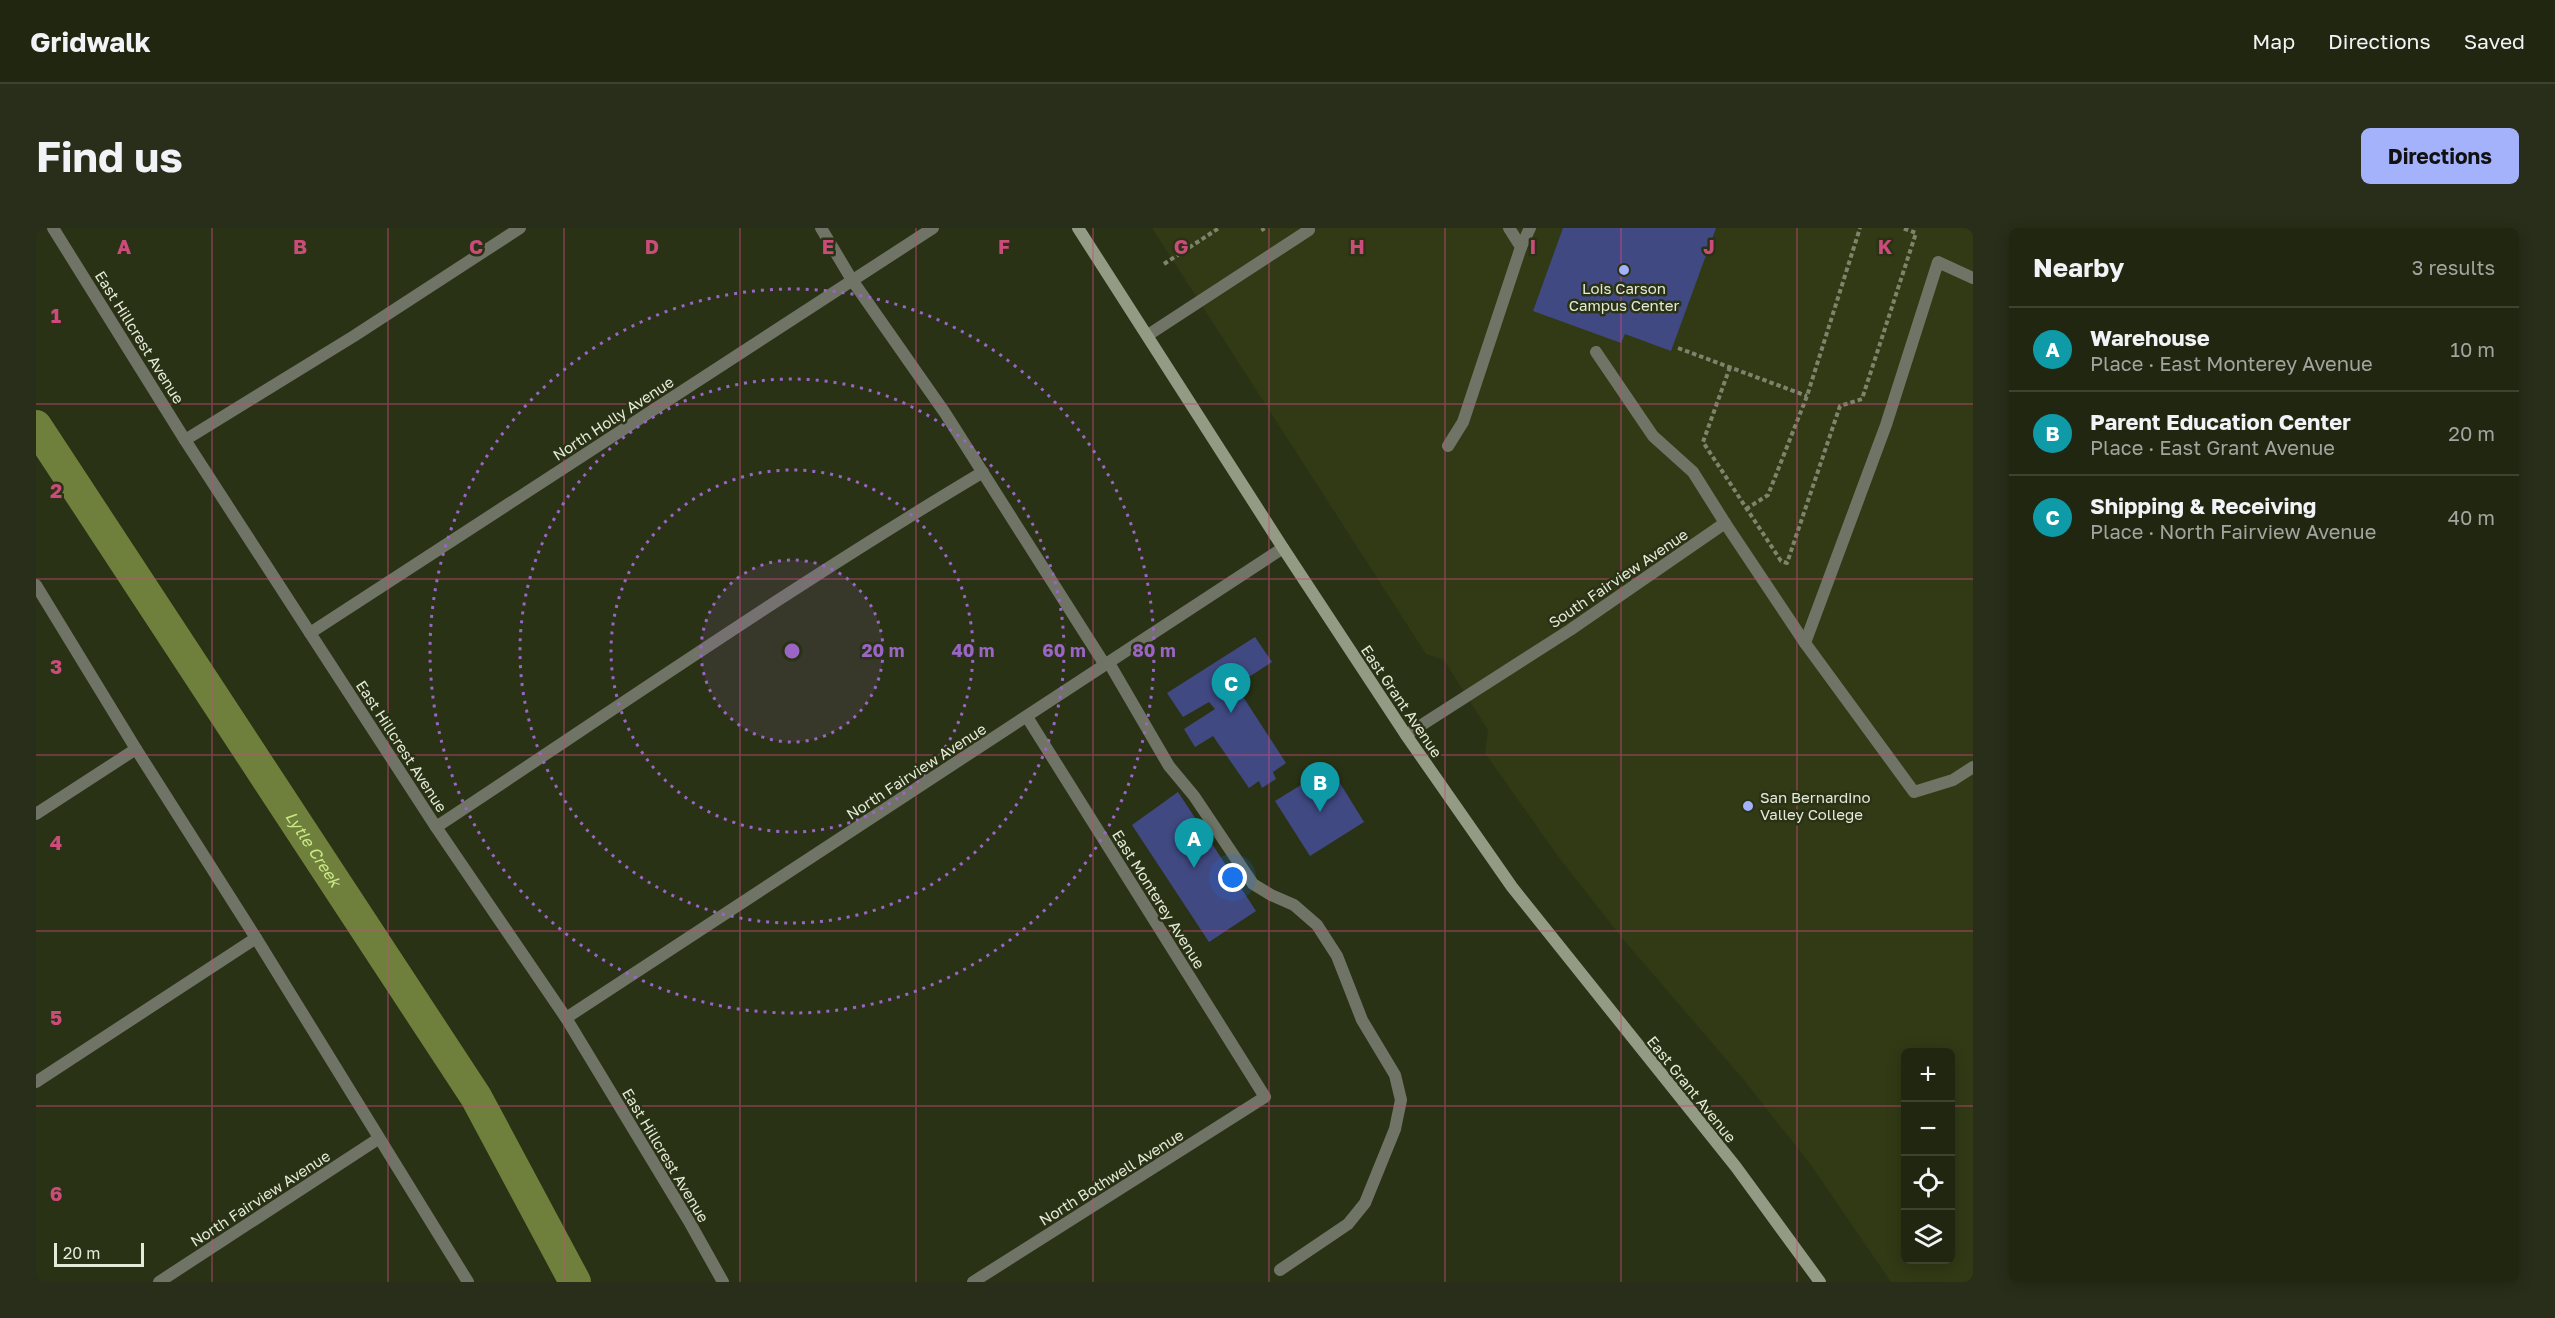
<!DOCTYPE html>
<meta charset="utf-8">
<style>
body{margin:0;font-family:"Golos Text",sans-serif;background:#282e19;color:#f1f3f6}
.controls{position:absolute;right:18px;bottom:18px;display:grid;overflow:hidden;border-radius:9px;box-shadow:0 3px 15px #0003}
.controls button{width:54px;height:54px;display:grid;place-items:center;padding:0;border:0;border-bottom:2px solid #3d4330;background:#202610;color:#f1f3f6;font:30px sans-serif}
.scale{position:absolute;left:18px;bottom:15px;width:90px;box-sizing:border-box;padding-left:6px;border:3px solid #e5ead8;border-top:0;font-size:16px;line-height:21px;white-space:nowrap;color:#e5ead8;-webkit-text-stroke:4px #2a3215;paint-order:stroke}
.you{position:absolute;left:1197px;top:650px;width:21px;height:21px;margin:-15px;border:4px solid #fff;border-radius:50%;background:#1a73e8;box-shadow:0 0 0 9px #1a73e833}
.badge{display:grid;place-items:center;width:39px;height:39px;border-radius:50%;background:#a4b2fc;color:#fff;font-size:20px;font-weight:700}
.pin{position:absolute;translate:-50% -50px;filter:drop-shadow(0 2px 3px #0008)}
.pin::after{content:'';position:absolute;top:32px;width:21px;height:18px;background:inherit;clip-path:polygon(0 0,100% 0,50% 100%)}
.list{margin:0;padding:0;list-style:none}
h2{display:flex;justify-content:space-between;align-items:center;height:78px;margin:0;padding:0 24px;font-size:26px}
h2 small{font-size:20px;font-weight:400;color:#a2a59f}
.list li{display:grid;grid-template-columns:39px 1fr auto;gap:18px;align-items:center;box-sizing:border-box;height:84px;padding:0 24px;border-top:2px solid #3d4330}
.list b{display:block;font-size:22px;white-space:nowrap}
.list p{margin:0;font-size:20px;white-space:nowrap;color:#a2a59f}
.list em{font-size:20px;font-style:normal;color:#a2a59f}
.icon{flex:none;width:33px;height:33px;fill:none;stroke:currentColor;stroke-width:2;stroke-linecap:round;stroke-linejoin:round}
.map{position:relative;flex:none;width:1937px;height:1054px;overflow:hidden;border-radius:9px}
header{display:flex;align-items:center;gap:36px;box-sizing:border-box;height:84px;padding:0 30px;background:#202610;border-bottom:2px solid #3d4330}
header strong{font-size:28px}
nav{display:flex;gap:33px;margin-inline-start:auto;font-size:21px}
.intro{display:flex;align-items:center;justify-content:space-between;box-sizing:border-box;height:144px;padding:0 36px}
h1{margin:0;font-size:42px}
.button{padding:15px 27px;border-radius:9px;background:#a4b2fc;color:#111;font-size:21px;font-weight:700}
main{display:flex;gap:36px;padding:0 36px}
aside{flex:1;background:#202610;border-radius:9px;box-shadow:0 3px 15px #0003}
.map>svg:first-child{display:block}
</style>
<header>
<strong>Gridwalk</strong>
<nav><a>Map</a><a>Directions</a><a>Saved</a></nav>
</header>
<div class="intro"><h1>Find us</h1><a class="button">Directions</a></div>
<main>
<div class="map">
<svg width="1937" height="1054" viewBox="0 0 1937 1054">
<rect width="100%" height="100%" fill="#2a3215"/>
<!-- built -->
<path fill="#313a15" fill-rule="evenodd" d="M1116,0H1937V1054H1855L1775,937L1708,852L1587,711L1524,631L1449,525L1452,502L1408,432L1390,426ZM1870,824H1914V1032H1870Z"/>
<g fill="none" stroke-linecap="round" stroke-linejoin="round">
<!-- canal -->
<path stroke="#6e803c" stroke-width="32" id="s1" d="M0,198L440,869L539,1054"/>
</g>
<!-- building -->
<g fill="#414983">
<path d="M1527,0H1680L1635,123L1589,106L1585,115L1497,83Z"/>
<path d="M1219,409L1236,434L1188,465L1192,472L1204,464L1250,535L1237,544L1240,551L1226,560L1223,553L1213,560L1177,508L1159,519L1148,501L1179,481L1173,474L1147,489L1131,465Z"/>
<path d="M1294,539L1328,594L1274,628L1239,573Z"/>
<path d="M1142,564L1220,683L1173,714L1096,597Z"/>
</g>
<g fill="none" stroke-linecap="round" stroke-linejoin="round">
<!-- path -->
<g stroke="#7d846c" stroke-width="4" stroke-dasharray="4.5 3" stroke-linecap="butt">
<path d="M1226,0L1228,3"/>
<path d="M1128,36L1183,0"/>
<path d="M1642,120L1771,168"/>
<path d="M1694,139L1667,214L1745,333L1751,335L1804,178L1826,171L1880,5L1866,0"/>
<path d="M1710,281L1732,267L1771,168L1824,0"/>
</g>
<!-- lane -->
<g stroke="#707466" stroke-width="12">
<path d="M785,0L816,52L909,185L1069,437"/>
<path d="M1485,19L1494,0"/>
<path d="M1112,107L1273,2"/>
<path d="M1560,124L1617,208L1657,244L1689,295"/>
<path d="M149,212L318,108L484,0"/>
<path d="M1412,218L1427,194L1485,19L1473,0"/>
<path d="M1769,415L1850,197L1902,34L1937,50"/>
<path d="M1073,435L1133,538L1158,568L1217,656L1235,667L1258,677L1281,697L1301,728L1326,792L1359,847L1365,872L1359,901L1329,975L1312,996L1244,1042"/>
<path d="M1370,507L1534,402L1689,295L1769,415L1878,564L1917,552L1937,539"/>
<path d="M400,599C582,479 761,355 947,244"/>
<path d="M0,854L220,710"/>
</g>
<!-- street -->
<g stroke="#707466" stroke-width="12">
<path d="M17,0L149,212L274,405L400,599L530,790L654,995L687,1054"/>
<path d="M0,357L100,521L220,710L432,1054"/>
<path d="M274,405L897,0"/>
<path d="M0,586L100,521"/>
<path d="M530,790L1247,320"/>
<path d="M123,1054L342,911"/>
<path d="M937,1054L1229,869L991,489"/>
</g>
<!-- secondary -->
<path stroke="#949b85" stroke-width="12" d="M1042,0L1247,320L1370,507L1476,659L1700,939L1784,1054"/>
</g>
<!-- grid -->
<path fill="none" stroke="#cb4c7a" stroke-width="1.5" stroke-opacity="0.55" d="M176,0V1054M352,0V1054M528,0V1054M704,0V1054M880,0V1054M1057,0V1054M1233,0V1054M1409,0V1054M1585,0V1054M1761,0V1054M0,176H1937M0,351H1937M0,527H1937M0,703H1937M0,878H1870M1914,878H1937"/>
<!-- distance rings -->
<circle cx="756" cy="423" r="91" fill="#9b65c6" fill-opacity=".12"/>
<g fill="none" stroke="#9b65c6" stroke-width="3" stroke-dasharray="3 6">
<circle cx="756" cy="423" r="91"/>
<circle cx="756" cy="423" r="181"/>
<circle cx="756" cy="423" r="272"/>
<circle cx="756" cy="423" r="362"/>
</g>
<!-- markers -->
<g fill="#a4b2fc" stroke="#2a3215" stroke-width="2">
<circle cx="1588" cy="42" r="6"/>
<circle cx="1712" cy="578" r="6"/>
</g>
<g text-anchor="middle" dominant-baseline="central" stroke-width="5" stroke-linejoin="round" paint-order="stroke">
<!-- poi labels -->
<g font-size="15" fill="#e5ead8" stroke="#2a3215">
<text x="1588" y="60">Lois Carson<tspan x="1588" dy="17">Campus Center</tspan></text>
<text x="1724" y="569" text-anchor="start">San Bernardino<tspan x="1724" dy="17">Valley College</tspan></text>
</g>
<!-- street labels -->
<g font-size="15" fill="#e5ead8" stroke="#2a3215">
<text transform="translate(104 109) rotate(58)">East Hillcrest Avenue</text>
<text transform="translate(577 190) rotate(-33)">North Holly Avenue</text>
<text transform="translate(1582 350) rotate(-34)">South Fairview Avenue</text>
<text transform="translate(1366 473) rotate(56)">East Grant Avenue</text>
<text transform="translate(366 518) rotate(57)">East Hillcrest Avenue</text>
<text transform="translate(880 543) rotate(-33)">North Fairview Avenue</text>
<text transform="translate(1123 671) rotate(58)">East Monterey Avenue</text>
<text transform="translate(1656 861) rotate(51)">East Grant Avenue</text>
<text transform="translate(630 927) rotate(59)">East Hillcrest Avenue</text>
<text transform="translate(1075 949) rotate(-32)">North Bothwell Avenue</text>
<text transform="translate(224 970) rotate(-33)">North Fairview Avenue</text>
</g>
<!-- water labels -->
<g font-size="16" font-style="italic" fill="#cde887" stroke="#2a3215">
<text stroke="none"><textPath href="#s1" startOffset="506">Lytle Creek</textPath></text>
</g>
</g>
<g font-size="20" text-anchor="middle" font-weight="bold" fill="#cb4c7a" stroke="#2a3215" stroke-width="5" stroke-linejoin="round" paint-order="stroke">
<text x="88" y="26">A</text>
<text x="264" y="26">B</text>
<text x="440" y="26">C</text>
<text x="616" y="26">D</text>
<text x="792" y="26">E</text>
<text x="968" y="26">F</text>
<text x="1145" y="26">G</text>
<text x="1321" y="26">H</text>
<text x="1497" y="26">I</text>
<text x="1673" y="26">J</text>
<text x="1849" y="26">K</text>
<text x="20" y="95">1</text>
<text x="20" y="270">2</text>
<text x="20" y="446">3</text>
<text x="20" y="622">4</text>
<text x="20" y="797">5</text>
<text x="20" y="973">6</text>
</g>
<circle cx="756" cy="423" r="9" fill="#9b65c6" stroke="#2a3215" stroke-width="3"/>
<g font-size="18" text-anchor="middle" font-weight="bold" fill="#9b65c6" stroke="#2a3215" stroke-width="5" stroke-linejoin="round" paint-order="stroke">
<text x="847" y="429">20 m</text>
<text x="937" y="429">40 m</text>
<text x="1028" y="429">60 m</text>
<text x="1118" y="429">80 m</text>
</g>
</svg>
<div class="controls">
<button>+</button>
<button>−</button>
<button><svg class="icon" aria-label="locate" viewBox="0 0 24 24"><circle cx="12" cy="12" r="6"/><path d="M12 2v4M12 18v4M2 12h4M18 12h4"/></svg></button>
<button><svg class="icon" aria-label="layers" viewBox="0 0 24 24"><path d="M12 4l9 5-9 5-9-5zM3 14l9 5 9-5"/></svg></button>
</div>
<div class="scale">20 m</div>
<div class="you"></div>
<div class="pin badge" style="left:1158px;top:640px;background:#0f9aa8">A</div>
<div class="pin badge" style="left:1284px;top:584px;background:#0f9aa8">B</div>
<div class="pin badge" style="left:1195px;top:485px;background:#0f9aa8">C</div>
</div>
<aside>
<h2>Nearby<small>3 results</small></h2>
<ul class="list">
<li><span class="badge" style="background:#0f9aa8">A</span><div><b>Warehouse</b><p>Place · East Monterey Avenue</p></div><em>10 m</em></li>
<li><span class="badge" style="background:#0f9aa8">B</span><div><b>Parent Education Center</b><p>Place · East Grant Avenue</p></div><em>20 m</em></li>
<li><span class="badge" style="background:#0f9aa8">C</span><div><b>Shipping &amp; Receiving</b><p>Place · North Fairview Avenue</p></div><em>40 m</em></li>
</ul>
</aside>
</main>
